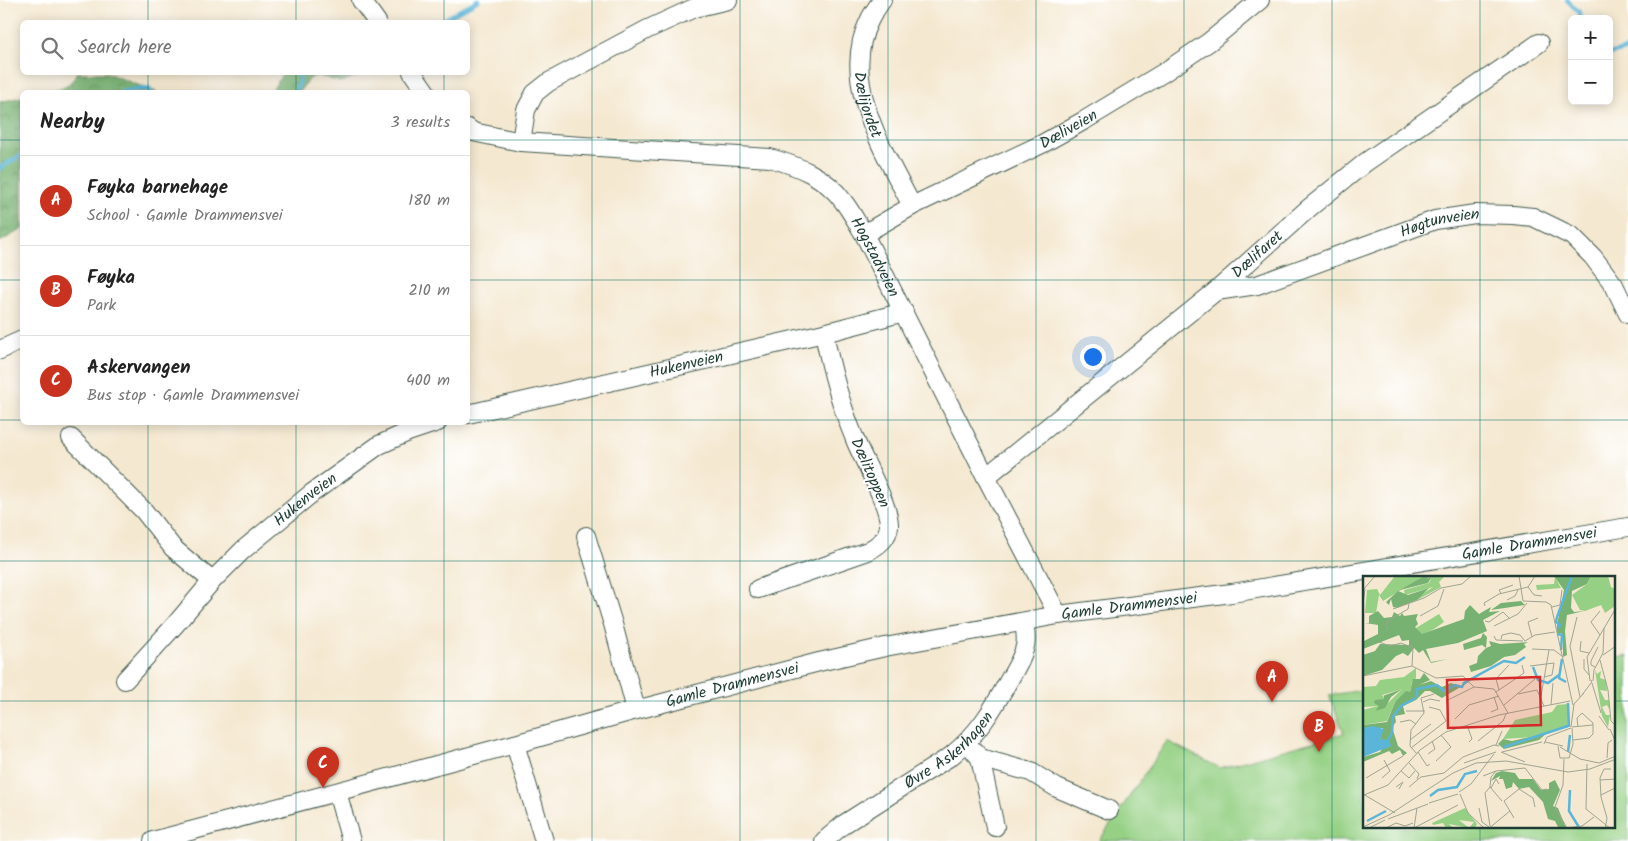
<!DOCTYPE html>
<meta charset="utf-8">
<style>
body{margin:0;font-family:Kalam,sans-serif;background:#f2f2f2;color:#222}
.controls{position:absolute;right:15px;top:15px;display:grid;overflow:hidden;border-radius:8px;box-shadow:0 2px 12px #0003}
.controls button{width:45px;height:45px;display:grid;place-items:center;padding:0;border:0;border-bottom:1px solid #e0e0e0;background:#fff;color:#222;font:25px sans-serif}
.you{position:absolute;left:1092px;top:356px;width:18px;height:18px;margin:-12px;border:4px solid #fff;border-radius:50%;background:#1a73e8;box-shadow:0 0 0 8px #1a73e833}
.badge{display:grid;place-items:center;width:32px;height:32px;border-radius:50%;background:#c8321e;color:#fff;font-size:16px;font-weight:700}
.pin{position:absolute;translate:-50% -41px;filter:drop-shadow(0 1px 2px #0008)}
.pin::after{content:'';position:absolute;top:26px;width:18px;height:15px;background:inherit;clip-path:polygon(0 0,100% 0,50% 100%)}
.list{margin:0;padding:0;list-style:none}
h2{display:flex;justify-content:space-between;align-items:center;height:65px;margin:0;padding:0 20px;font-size:21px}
h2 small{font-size:16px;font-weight:400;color:#767676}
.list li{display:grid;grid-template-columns:32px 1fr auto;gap:15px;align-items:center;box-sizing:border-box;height:90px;padding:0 20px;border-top:1px solid #e0e0e0}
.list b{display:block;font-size:19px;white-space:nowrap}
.list p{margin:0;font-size:16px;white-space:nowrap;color:#767676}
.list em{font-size:16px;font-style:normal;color:#767676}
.icon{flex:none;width:28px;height:28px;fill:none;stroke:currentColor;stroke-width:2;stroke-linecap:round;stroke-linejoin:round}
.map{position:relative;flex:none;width:1628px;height:841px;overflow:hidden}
.search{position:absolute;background:#fff;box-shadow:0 2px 12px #0003;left:20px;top:20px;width:450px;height:55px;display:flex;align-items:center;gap:12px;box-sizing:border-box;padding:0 18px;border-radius:8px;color:#767676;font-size:19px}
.panel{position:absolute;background:#fff;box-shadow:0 2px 12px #0003;left:20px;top:90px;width:450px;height:335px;border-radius:8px}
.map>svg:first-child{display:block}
</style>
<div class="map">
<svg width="1628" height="841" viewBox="0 0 1628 841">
<defs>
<pattern id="forest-crowns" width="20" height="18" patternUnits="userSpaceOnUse" patternTransform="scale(1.25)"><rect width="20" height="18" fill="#78b272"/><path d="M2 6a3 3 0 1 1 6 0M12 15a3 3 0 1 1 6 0" fill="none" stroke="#62925e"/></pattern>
</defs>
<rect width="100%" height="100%" fill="#fff"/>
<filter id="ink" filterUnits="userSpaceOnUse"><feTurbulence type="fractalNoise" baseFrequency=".02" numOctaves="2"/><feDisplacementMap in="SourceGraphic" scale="10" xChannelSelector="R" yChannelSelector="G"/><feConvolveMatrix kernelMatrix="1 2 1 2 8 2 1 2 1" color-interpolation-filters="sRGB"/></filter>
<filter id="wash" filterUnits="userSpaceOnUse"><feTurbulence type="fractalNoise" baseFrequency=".0096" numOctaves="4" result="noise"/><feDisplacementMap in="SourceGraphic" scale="20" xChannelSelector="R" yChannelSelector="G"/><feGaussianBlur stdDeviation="1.12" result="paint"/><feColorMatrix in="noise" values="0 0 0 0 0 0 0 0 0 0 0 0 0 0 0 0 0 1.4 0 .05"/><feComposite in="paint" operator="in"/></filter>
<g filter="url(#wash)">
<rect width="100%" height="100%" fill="#f4e8d0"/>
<!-- forest -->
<g fill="url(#forest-crowns)" stroke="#4c7853">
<path d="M76,73H107L156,92H41C56,89 71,89 76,73Z"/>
<path d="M283,73V72L364,73L341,82L316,75L308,80L299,92H271Z"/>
<path d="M22,97V229L0,242V102Z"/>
</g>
<!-- park -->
<path fill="#95d084" stroke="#5a865c" d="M1628,656V841H1099L1167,741L1220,768L1344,733L1329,695L1364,690V827H1614V659Z"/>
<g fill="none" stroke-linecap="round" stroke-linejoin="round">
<!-- stream -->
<g stroke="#5ab5d8" stroke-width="4.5">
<path d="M1567,0L1579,12L1580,19"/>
<path d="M440,22L478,0"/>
<path d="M1609,54L1628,49"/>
<path d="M346,72L351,74L354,72"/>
<path d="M122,92L138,89H149L151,92"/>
<path d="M295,92L299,83L300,72"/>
<path d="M0,168L22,155"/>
</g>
</g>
</g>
<g filter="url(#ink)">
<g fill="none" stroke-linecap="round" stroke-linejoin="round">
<!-- minor casing -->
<g stroke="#3f574b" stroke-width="20">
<g id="minor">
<path d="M361,0L377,22"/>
<path id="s1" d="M882,0C878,6 873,13 870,19C838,81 885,152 912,206"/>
<path d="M412,72L426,92"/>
<path id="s2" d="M468,128L473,132L521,142L770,158C798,166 825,176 843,201C851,211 857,223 864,234L986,477L1058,615"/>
<path d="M521,142L526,110L535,93L549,82L648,29L694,8L728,0"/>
<path id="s3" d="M864,234L912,206L1042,144L1085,120L1163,73L1209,42L1260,0"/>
<path id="s4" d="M1216,291L1257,285L1435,220L1475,214L1513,215L1533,217L1572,236L1593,257L1614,285L1628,314"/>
<path d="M0,350L22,340"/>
<path id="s5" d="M468,414L824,333L904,312"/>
<path d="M71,438L144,511L173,548L212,581"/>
<path id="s6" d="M986,477L1216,291L1309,208L1366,162L1539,43"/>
<path d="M586,536L613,624L636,710"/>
<path d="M758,589L868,551C879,545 888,538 889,526C890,505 862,459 854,437C840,403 831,369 824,333"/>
<path id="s7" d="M125,680L175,625L212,581L243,550L312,493L379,445L408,432L438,422"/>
<path d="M515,744L544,841"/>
<path d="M974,751L980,758L995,827"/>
<path d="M980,758L1031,772L1057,788L1109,810"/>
<path d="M337,792L351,841"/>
<path id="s8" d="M153,841L515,744L636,710L819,662L885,647L1058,615L1232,593L1628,527"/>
<path id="s9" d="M824,841L844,824L951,756C978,734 992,711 1009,680C1015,670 1023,657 1025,646C1027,638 1025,630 1024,623"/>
</g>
</g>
<!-- minor -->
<use href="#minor" stroke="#fff" stroke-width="18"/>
</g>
</g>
<!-- grid -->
<path fill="none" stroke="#0f766e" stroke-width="1" stroke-opacity="0.55" d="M148,0V22M296,0V22M444,0V22M592,0V841M740,0V841M888,0V841M1036,0V841M1184,0V841M1332,0V841M1480,0V577M148,72V92M296,72V92M444,72V92M0,140H22M468,140H1628M0,280H22M468,280H1628M0,420H22M468,420H1628M148,422V841M296,422V841M444,422V841M0,561H1628M0,701H1364M1614,701H1628M1480,827V841"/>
<g text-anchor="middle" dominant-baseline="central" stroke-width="4" stroke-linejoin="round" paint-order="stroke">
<!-- street labels -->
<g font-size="16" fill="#1f3d34" stroke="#fff">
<text stroke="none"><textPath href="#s1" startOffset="111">Dælijordet</textPath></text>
<text stroke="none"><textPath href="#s3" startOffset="230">Dæliveien</textPath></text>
<text stroke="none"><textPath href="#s4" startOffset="235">Høgtunveien</textPath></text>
<text stroke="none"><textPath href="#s6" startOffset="351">Dælifaret</textPath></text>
<text stroke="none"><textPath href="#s2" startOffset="456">Hogstadveien</textPath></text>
<text stroke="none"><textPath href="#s5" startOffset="224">Hukenveien</textPath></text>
<text transform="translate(870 473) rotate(66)">Dælitoppen</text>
<text stroke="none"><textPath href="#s7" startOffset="256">Hukenveien</textPath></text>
<text stroke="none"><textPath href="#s8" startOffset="1410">Gamle Drammensvei</textPath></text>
<text stroke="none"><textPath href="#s8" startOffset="1005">Gamle Drammensvei</textPath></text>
<text stroke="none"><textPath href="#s8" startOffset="600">Gamle Drammensvei</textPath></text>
<text stroke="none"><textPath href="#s9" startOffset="155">Øvre Askerhagen</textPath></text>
</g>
</g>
<!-- overview -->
<g transform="translate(1363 576)">
<rect width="252" height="252" fill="#f4e8d0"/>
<path d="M32,0H61L20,25L16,19L13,37H2L4,14L14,13L17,19ZM69,0L81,1L76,6L78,11L54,24L55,21L70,11L42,19L41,14L66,7ZM192,1L198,12L174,14L173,9L191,8ZM76,38L81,46L71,53L59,59L53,52ZM53,92V102L49,106L47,116L32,126L24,145L0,149V134L15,130L0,131V111L13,110L17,104L41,101ZM39,113L26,126L12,135L17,130L15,125L22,123L19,119ZM102,232L114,248L112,252H106L111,246L96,244L106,252L86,248L90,252H83L80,247L70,249L69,247Z" fill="#95d084" fill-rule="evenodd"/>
<path d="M61,0H67L63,3L69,0L65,7L37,14ZM191,0H228L224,8L209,15L208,32L211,36L221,35L204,39L202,55L204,79L200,81V61L198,57L194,59V49L201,14ZM66,12L54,24L34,32L30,31L28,23L26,29L23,26L35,15L45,19ZM158,25L162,29L128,34L138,27ZM107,29L116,38L128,31L126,36L137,35L120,44L124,55L95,67L63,73L68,86L85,83L68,87L60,74L56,77L51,72L45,80L40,77L33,80L19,94L0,100V79L12,75L17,68L46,69V64L39,65L36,59L0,73L1,65L15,58V49L2,47H6V40L15,35L21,42L29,41L31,36L37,40L39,37L41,40L55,38L53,43L55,48L52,51L59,58L101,43L102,35ZM120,57L124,61L123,72L128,70L126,65L137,68L165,66L161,68L163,71L152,79L141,81L128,90L108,96L106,90L114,87L115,80L123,72L119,69L101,74L100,68L118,62ZM61,97L67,104L56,109L68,105L79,111L88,107L98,111L101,106H106L79,122L67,115H62L53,124L40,130L42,138L32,140L33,146L29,151L35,170L44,177L40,180L37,174L29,178L26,175L0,186V181L17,176L24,166L17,163L20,152H0V149L24,146L32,126L43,115L47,116L50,103H57ZM39,113L28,121L22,132L12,135L16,130L11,127L12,124L21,123V120L17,121ZM184,157L176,164L141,173L135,168L140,163L149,165ZM139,195L152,197L156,203H170L178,214L186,213V207L192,204L197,214L190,230L195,232L203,252L195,251L192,245L185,243L180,226L166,211L156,213L150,206L149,211L143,213L140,203H136L137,200L128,205L133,197Z" fill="#78b272"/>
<path d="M228,0H245L248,11L252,13V30L242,37L238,29L222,35L217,34L209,19L224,8Z" fill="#95d084"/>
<path d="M232,94L234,98L238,95L237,102L243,104L244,115L237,114L242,124H246V133L244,129L239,131L243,139H247L245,151L239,140ZM205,128V151L170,161L140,163L152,144L189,136L194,129Z" fill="#95d084"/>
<path d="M10,150L21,153L17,163L26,164L28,170L0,181V152Z" fill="#5ab5d8"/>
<path fill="none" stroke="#5ab5d8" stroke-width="2.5" d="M194,52L197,49L193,46L194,41L209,0M194,58L199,59L198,74M199,83L196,102L203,106M170,91L175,104L185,107L196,99M54,121V113L74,109L81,115L92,109L99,111L101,107L141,85L153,87L162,81M205,127L206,151M25,164L29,157L30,141L38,130L53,122M141,171L205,150M205,176L207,159M207,214L206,235L217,253M67,220L75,214L94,211L102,198L114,195M4,245L23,235"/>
<path fill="none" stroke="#9fa492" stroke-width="1" d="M156,0L160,25L183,26L188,29L210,129M165,11L171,19L179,20M0,14L12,0M138,17L136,14L150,9M144,24L152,20L155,14M0,28L2,13M122,30L121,27L136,18L165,11L172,0M189,31L197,29L199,14M30,33L61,22L78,12L99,8L108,0M57,40L75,30L81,13M214,41L207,70L217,121M122,45L126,46L140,36L147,43M131,50L155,38L164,27M25,54L23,46L45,33L46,28M237,59L228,46L237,35M131,60L133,64L160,65M169,61L165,46L175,42M138,63L139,59L148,57L157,59L162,65L172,59L192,56M218,65L217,75L226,77M16,66L27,70L38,67L50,72L49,90M169,73L191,74L199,80M240,79L253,70M221,83V93L226,99M237,84L245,114L248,145L253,150M167,90L191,87L189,99L181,101M232,91L228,89V85L235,71M0,100L49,90L73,102L100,100L111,111L131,113L145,137M228,104L238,137M227,105L224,81L253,32M230,105L231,94L240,77L241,52M136,114L133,103L146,89M133,116L161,97L159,89M155,118L174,114L181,130M219,119L228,107M178,120L186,74M83,125L111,111M60,126L67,123L77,125M141,129L172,103M188,129L190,107M43,135H62M128,136L135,133L131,121M236,140L246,154M92,143L106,129L136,120M37,146L47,144L53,148M104,149L109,163L106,166M208,151L211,128L221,117M209,151L230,149M247,153L253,167M47,164L68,148M210,164L226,162L230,158V147L219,137L214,142L215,151M115,165L140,145L143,138M182,166L200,170M181,168L184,161L208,152M133,169L139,155M195,170L197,182H206L210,168L209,152M197,171L217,183L236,187L253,180M48,172L83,145L77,134L66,131M55,176L64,190L67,188M138,176L162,186M139,176L179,166M54,178L47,170L48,154L61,137L58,122L71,118M65,178L72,173L69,165M244,182L245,167L249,164M201,183L200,209L192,231L204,252L219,250L231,241M73,185L88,171L78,159M46,187L56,198L54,203M101,187L133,176M224,188L223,233L248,253M38,195L46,202L52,195M133,195L162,192L179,214L184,213M120,200L133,195L128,201L127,211L139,225M3,202L40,180M19,202L27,195L21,184M237,204L253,203M33,211L40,206L36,213M46,211L58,201L81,197L100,181L131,169L136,170M128,212L133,203L136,208M96,216L108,208L131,178M0,218L32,237M97,218L105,237L122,253M1,219L25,209L57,174L83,156L136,139L207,125M238,219L252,212M66,227L95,218M54,232L51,252L95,229M116,232L119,246L126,251M151,242L141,225L156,213L170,222L172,231M25,243L65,228M127,250L122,217L127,211M0,251L26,239L90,197L113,187L143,185L205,196L227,193L253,183M4,253L22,244M21,253L33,247L42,250L50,247M125,253L147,235M242,253L244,242L238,221L237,202L241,193H248"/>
<path fill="#d62828" fill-opacity="0.15" stroke="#d62828" stroke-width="2.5" d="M177,101L178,149L85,152L84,104Z"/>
<rect width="252" height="252" fill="none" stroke="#1f3d34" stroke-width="2.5"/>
</g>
</svg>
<div class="controls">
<button>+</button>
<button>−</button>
</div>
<div class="you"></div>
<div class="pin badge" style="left:1272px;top:702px">A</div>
<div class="pin badge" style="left:1319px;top:752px">B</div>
<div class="pin badge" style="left:323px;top:788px">C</div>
<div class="search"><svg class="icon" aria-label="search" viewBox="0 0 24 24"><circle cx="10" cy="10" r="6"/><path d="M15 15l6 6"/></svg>Search here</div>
<section class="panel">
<h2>Nearby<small>3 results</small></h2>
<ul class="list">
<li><span class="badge">A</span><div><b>Føyka barnehage</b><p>School · Gamle Drammensvei</p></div><em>180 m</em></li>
<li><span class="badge">B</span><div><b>Føyka</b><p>Park</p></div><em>210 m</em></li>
<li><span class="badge">C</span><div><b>Askervangen</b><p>Bus stop · Gamle Drammensvei</p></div><em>400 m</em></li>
</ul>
</section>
</div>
